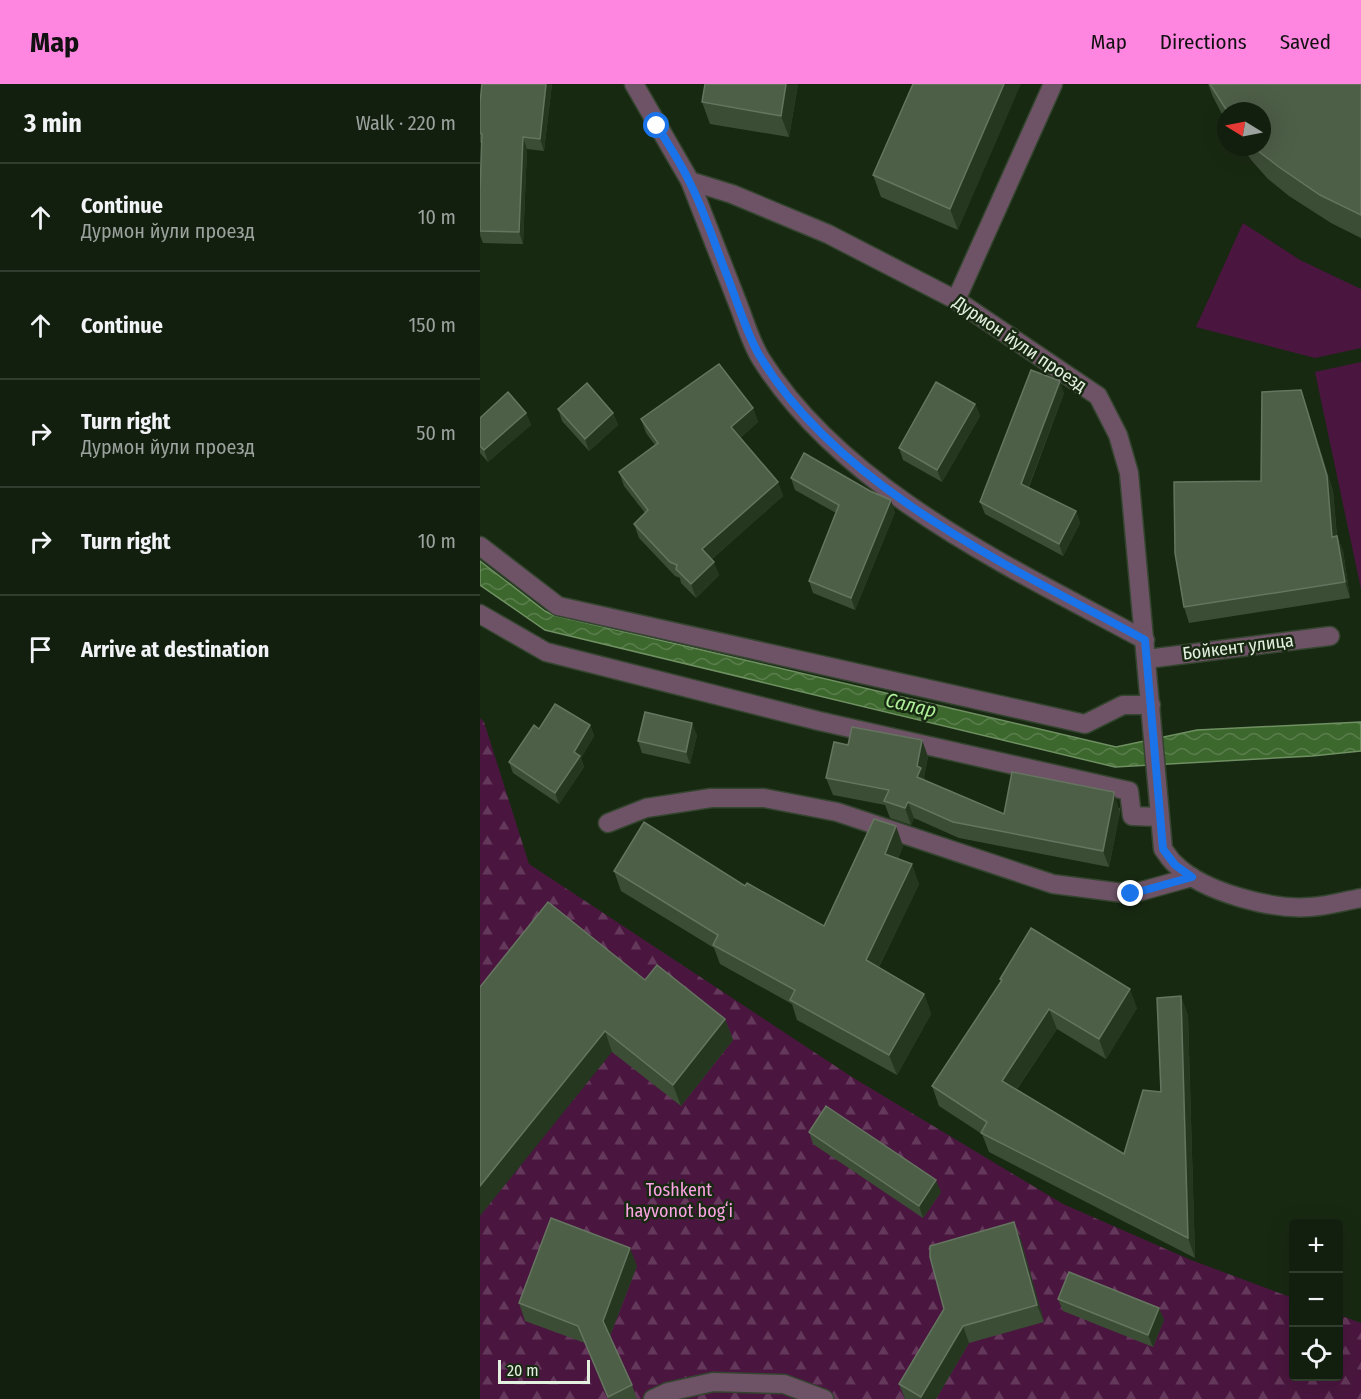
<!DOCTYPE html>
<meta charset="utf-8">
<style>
body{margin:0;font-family:"Fira Sans Condensed",sans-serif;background:#1f2c1c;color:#f1f3f6}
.controls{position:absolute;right:18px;bottom:18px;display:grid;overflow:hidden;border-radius:6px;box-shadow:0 6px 24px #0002}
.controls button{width:54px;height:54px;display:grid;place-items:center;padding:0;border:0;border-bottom:2px solid #313d2e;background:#121f0e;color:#f1f3f6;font:30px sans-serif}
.compass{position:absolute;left:737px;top:18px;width:54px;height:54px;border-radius:50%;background:#121f0e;box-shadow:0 6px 24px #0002;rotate:280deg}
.scale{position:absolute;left:18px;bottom:15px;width:92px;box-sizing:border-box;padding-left:6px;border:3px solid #e3efdf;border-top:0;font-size:16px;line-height:21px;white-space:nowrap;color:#e3efdf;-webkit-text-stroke:4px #182912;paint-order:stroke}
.stop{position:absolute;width:18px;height:18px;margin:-14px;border:4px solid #1a73e8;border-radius:50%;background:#fff}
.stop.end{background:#1a73e8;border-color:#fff;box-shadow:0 2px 6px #0008}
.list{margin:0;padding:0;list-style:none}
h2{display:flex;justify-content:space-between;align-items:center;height:78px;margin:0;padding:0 24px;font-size:26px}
h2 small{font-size:20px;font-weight:400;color:#9ca29e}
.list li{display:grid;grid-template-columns:39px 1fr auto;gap:18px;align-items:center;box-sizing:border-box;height:108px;padding:0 24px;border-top:2px solid #313d2e}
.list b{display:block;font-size:22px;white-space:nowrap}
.list p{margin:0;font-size:20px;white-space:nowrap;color:#9ca29e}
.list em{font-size:20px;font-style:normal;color:#9ca29e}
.icon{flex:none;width:33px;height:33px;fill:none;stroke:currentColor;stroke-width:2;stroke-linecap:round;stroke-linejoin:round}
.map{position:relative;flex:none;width:881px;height:1315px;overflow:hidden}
header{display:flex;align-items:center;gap:36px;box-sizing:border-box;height:84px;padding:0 30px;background:#fe85e0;color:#111}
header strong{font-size:28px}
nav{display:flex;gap:33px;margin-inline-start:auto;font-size:21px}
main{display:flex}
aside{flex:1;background:#121f0e}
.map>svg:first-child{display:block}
</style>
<header>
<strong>Map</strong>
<nav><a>Map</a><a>Directions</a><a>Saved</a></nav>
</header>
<main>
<aside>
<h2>3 min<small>Walk · 220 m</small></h2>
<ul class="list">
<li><svg class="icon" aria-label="ahead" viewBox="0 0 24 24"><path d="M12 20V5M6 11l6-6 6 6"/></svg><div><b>Continue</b><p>Дурмон йули проезд</p></div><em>10 m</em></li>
<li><svg class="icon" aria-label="ahead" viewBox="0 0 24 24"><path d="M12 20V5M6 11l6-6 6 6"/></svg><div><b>Continue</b></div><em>150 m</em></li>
<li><svg class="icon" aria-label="right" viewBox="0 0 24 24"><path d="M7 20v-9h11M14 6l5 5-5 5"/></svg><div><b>Turn right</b><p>Дурмон йули проезд</p></div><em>50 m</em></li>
<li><svg class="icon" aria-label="right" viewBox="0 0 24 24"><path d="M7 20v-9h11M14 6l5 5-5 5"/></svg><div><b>Turn right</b></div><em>10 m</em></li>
<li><svg class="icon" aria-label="arrive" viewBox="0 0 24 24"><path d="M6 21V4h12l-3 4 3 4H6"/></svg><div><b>Arrive at destination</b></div></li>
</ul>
</aside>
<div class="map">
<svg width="881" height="1315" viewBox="0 0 881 1315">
<defs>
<pattern id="forest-firs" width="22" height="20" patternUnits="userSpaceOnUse" patternTransform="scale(1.5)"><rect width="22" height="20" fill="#4a163f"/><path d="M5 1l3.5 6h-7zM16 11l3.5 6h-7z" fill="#64385a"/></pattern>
<pattern id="water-waves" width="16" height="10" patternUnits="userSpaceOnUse" patternTransform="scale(1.5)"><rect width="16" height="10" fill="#3d682d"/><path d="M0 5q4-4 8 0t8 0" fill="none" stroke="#597e4b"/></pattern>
</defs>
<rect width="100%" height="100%" fill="#182912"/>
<!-- grass -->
<g fill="#4a163f">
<path d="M763,139L820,176L881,205V264L835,274L716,243Z"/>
<path d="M881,278V505L835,288Z"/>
</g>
<!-- forest -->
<path fill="url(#forest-firs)" d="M0,634L4,638L49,780L372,993L583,1120L711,1176L813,1214L814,1292H858L859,1231L881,1239V1315H0Z"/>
<!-- water -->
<path fill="url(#water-waves)" stroke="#6f9062" stroke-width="1.5" d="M0,477L65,527L73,531L636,663L717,646L881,638V667L832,672L635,683L65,546L0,501Z"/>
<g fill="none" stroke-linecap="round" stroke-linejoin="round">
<!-- lane casing -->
<g stroke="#34452f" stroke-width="21">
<g id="lane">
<path d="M476,216L573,0"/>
<path d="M128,739L166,724L231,714H284L357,728L573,800L651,810L712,793"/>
</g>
</g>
<!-- street casing -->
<g stroke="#34452f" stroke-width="21">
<g id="street">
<path d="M154,0L210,97L252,110L348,150L476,216L618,312L638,351L649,389L683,765C687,770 690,776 695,780C723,808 792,826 830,823C847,822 864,817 881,814"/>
<path d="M210,97C226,138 242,179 258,220C265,238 271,259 281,275C364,407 532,484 665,556"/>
<path d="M0,462L78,522L605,640L643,621H671"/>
<path d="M0,530L66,568L339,637L649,707L652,732L680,733"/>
<path d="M667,575L850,552"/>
<path d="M173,1315L188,1308L233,1298L304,1300L344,1315"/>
</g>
</g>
<!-- lane -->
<use href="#lane" stroke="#6e5366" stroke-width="18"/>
<!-- street -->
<use href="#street" stroke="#6e5366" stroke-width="18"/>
</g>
<!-- wall -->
<g fill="#3c4d36">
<path d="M2,0H72L64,67L47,65L43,160L3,159L0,151V108L2,61L0,58V19Z"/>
<path d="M225,0H318L309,53L230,40L222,18Z"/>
<path d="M433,0L478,146L401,113L393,91Z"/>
<path d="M728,0H881V154L851,139L809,112L788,95L772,77L762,63H782V27H746V38L733,13Z"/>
<path d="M584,309L549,403L596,427L600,439L583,472L505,430L500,418Z"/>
<path d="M495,320L500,332L462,398L423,376L419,364Z"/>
<path d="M826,321L853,407L857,452L863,467L870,514L709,539L704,523Z"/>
<path d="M273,324L278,338L260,354L298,398L303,412L232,475L239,491L216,514L201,499L200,494L195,492L159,454L154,440L165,429L144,402L139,388L175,361L166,349L161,335Z"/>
<path d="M78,325L133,329L138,341L109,367L82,337Z"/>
<path d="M46,329L51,341L8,378L0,369V334Z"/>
<path d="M311,394L415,428L375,526L333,509L329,497L356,429L315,406Z"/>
<path d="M110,641L114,652L101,674L104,683L79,720L33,689L29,678L59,645Z"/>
<path d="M217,651L210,680L162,669L158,657Z"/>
<path d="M442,656L448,673L444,693L445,696L524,730L640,724V728L629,783L479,754L434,734L431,741L410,734L405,721L353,711L346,694L368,661Z"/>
<path d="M423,762L418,775L439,800L399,883L444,910L451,930L417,991L317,936L312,920L240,880L234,864L141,807L134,787L265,802L344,842Z"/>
<path d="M520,895L657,924L626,975L577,945L537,1005L644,1070L681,1008L701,912L708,932L715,1174L509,1068L502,1050L459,1022L452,1002L521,897Z"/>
<path d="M165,896L245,935L253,956L201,1022L132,968L0,903Z"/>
<path d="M329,1048L461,1108L443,1134L333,1060Z"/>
<path d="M541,1156L564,1238L489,1259L456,1315H425L419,1300Z"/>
<path d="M157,1182L130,1252L152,1301L157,1315H128L105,1259L45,1237L39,1219Z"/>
<path d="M578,1215L679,1224L684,1236L673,1263L583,1227Z"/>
</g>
<!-- shaded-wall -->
<g fill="#263720">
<path d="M66,0H72L64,67L60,55Z"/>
<path d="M306,0H318L309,53L301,32Z"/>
<path d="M524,0H541L478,146L470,125Z"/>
<path d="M43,53L47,65L43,160L39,148Z"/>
<path d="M580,297L584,309L545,412L541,400Z"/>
<path d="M821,306L853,407L858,468L852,453Z"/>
<path d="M495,320L500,332L462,398L457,386Z"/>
<path d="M273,324L278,338L256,357L251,343Z"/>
<path d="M46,329L51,341L8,378L4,366Z"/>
<path d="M133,329L138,341L109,367L105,355Z"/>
<path d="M298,398L303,412L227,479L222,465Z"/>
<path d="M411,416L415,428L375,526L371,514Z"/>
<path d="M596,427L600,439L583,472L579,460Z"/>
<path d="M857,452L863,467L870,514L865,498Z"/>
<path d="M234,478L239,491L216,514L211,500Z"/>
<path d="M212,639L217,651L210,680L206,668Z"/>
<path d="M110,641L114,652L101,674L104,683L79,720L75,709L94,668Z"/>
<path d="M442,656L448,673L444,693L447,701L437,693V682Z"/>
<path d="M634,708L640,728L629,783L623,767Z"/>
<path d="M428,718L434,734L431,741L425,724Z"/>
<path d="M416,742L423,762L412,790L405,770Z"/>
<path d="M432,780L439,800L393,895L386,876Z"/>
<path d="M650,905L657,924L626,975L619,955Z"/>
<path d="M444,910L451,930L417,991L409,971Z"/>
<path d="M701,912L708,932L715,1174L708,1154Z"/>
<path d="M569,925L577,945L529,1016L522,997Z"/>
<path d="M245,935L253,956L201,1022L193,1001Z"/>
<path d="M125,947L132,968L0,1132V1102Z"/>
<path d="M456,1096L461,1108L443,1134L439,1122Z"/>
<path d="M534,1138L541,1156L564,1238L557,1221Z"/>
<path d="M150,1164L157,1182L129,1254L123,1237Z"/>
<path d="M679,1224L684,1236L673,1263L668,1251Z"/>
<path d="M483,1242L489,1259L456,1315H441V1313Z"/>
</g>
<!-- building -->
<g fill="#4e5f48" stroke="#657560" stroke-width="1.5">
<path d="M2,0H66L60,55L43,53L39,148L0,147V108L2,50L0,49V19Z"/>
<path d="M225,0H306L301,32L222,18Z"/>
<path d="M433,0H524L470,125L393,91Z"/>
<path d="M730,0H881V131L840,111L799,83L778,67L775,63H782V27H747Z"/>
<path d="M239,280L273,324L251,343L298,398L222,465L234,478L211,500L196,485L197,481L190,478L154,440L168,426L139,388L178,359L161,335Z"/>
<path d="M551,286L580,297L541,400L596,427L579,460L500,418Z"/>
<path d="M456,298L495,320L457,386L419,364Z"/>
<path d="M107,299L133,329L105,355L78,325Z"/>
<path d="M821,306L847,392L852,453L857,452L865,498L704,523L695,469L694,398L781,397L782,308Z"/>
<path d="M28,308L46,329L4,366L0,362V334Z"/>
<path d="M324,369L390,407L411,416L371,514L329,497L359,421L311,394Z"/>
<path d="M75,620L110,641L94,668L100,672L75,709L29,678L54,641L59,645Z"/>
<path d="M165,628L212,639L206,668L158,657Z"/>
<path d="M372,643L442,656L437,682L441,684L437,693L524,730L532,688L634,708V711L623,767L473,738L428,718L425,724L404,717L409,706L346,694L354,658L368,661Z"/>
<path d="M394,735L416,742L405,770L432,780L386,876L444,910L409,971L310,916L315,906L233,861L238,851L134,787L164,738L265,802L267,799L344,842Z"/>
<path d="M68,818L165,896L177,881L245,935L193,1001L125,947L0,1102V903Z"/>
<path d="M551,844L650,905L619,955L569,925L522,997L644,1070L663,1006L681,1008L677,914L701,912L708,1154L501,1049L507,1038L452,1002L522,896L520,895Z"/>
<path d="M346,1022L456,1096L439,1122L329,1048Z"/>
<path d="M71,1134L150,1164L123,1237L152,1301L128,1313L98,1242L39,1219Z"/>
<path d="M534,1138L557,1221L483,1242L441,1313L419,1300L464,1225L450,1173V1162Z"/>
<path d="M589,1188L679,1224L668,1251L578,1215Z"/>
</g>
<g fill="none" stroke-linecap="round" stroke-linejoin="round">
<!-- route -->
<path stroke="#1a73e8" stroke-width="8" d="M177,42C188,60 200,78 209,97C225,128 235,162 248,194C257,217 268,254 281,274C360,405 535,485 665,556L683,765L695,781L712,793L651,810"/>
</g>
<g text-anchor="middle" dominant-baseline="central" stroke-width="5" stroke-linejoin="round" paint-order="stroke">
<!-- street labels -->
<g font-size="18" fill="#e3efdf" stroke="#182912">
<text transform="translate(540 260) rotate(34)">Дурмон йули проезд</text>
<text transform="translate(758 563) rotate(-7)">Бойкент улица</text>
</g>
<!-- park labels -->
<g font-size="18" fill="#fca4e4" stroke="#182912">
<text x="199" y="1106">Toshkent<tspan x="199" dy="21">hayvonot bogʻi</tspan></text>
</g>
<!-- water labels -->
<g font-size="20" font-style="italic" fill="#afef99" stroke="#182912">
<text transform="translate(431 621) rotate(13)">Салар</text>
</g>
</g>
</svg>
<div class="controls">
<button>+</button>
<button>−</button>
<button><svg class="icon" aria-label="locate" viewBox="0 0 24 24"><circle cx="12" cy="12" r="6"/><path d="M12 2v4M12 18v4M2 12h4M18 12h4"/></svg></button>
</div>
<svg class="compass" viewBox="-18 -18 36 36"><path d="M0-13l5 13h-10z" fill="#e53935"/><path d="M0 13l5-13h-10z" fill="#9ca29e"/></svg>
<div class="scale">20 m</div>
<div class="stop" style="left:177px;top:42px"></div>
<div class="stop end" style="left:651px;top:810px"></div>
</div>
</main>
